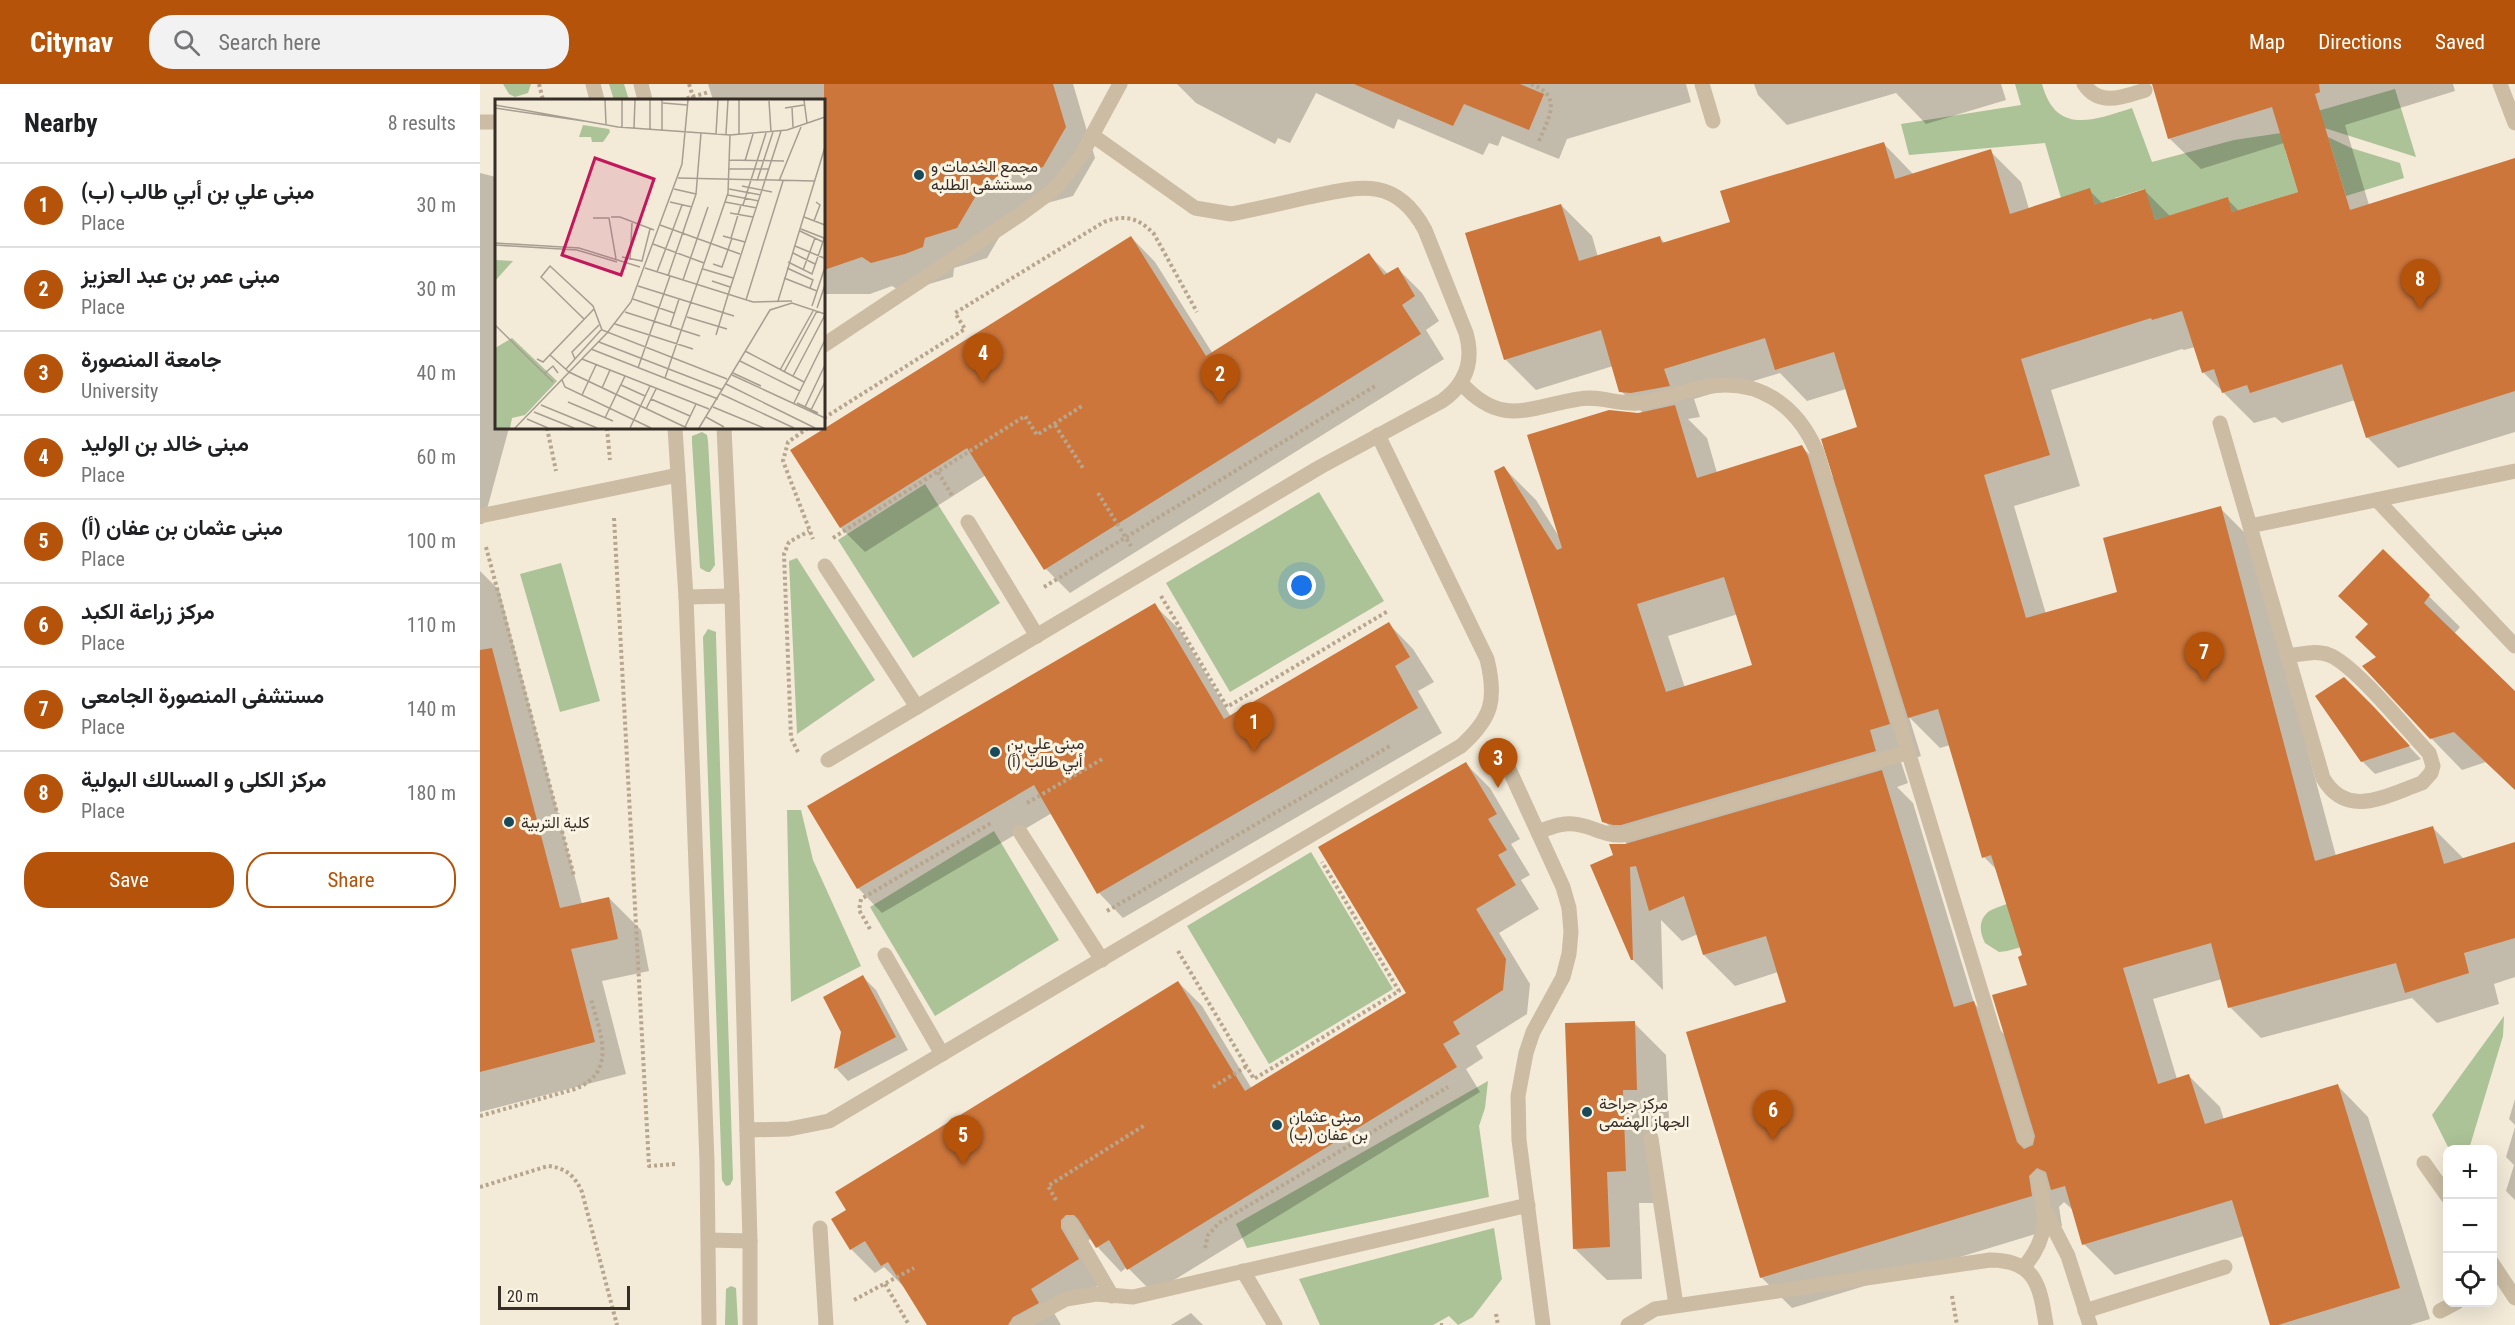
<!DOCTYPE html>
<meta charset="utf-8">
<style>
body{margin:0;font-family:"Roboto Condensed",Vazirmatn,sans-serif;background:#f2f2f2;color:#202124}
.controls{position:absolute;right:18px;bottom:18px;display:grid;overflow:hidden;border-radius:12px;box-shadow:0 6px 24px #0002}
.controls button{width:54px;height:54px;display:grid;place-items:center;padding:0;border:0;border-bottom:2px solid #e0e0e0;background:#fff;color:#202124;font:30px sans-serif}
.scale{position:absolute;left:18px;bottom:15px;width:132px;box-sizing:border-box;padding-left:6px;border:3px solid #362d26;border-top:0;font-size:16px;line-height:21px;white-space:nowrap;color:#362d26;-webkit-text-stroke:4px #faf4e4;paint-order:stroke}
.you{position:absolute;left:822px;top:502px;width:21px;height:21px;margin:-15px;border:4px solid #fff;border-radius:50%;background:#1a73e8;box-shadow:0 0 0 9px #1a73e833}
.badge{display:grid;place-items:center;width:39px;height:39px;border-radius:50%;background:#b45309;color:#fff;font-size:20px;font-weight:700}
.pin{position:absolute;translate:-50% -50px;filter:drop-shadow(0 2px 3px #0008)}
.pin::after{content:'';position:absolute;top:32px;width:21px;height:18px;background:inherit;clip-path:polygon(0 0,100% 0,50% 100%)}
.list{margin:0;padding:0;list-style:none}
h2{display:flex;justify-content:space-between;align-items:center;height:78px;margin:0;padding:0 24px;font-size:26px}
h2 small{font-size:20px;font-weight:400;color:#757577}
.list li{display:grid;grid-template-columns:39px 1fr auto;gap:18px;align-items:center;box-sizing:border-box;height:84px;padding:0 24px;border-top:2px solid #e0e0e0}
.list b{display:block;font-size:22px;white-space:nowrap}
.list p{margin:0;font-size:20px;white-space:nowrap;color:#757577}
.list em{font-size:20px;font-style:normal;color:#757577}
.actions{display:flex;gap:12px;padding:18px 24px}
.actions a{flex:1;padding:14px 0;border:2px solid #b45309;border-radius:24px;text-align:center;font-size:21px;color:#b45309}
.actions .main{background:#b45309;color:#fff}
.icon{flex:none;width:33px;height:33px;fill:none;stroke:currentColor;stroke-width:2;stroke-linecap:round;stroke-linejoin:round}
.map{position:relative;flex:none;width:2035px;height:1241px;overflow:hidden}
header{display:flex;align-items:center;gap:36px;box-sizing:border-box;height:84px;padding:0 30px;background:#b45309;color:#fff}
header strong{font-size:28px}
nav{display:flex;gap:33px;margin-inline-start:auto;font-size:21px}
.search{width:420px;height:54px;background:#f2f2f2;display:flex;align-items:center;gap:15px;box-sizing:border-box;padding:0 21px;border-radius:24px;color:#757577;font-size:22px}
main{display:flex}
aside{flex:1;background:#fff}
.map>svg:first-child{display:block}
</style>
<header>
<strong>Citynav</strong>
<div class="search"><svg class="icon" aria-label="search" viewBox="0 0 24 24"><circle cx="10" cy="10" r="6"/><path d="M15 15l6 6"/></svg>Search here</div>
<nav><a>Map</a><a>Directions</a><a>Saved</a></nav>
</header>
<main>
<aside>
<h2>Nearby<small>8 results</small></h2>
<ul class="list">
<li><span class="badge">1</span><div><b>مبنى علي بن أبي طالب (ب)</b><p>Place</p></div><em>30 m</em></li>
<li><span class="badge">2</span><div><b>مبنى عمر بن عبد العزيز</b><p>Place</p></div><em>30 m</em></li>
<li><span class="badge">3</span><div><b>جامعة المنصورة</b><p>University</p></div><em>40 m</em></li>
<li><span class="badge">4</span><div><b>مبنى خالد بن الوليد</b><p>Place</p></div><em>60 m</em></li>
<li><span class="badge">5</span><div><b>مبنى عثمان بن عفان (أ)</b><p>Place</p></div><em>100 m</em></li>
<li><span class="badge">6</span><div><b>مركز زراعة الكبد</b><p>Place</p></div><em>110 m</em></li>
<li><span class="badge">7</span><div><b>مستشفى المنصورة الجامعى</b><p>Place</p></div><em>140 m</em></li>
<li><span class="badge">8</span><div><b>مركز الكلى و المسالك البولية</b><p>Place</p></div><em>180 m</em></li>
</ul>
<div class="actions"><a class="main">Save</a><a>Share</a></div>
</aside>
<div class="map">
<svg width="2035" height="1241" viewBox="0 0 2035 1241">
<rect width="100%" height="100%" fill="#f3ead8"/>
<!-- green -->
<g fill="#acc297">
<path d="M23,0H51L48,9L35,13L29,10Z"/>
<path d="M129,0H144L149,16H134Z"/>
<path d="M1535,0H1562C1576,52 1614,36 1652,24L1672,78L1754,56L1801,49L1848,53L1871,64L1920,79L1924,94L1866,112L1848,53L1805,66L1818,108L1752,128L1748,114L1675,136L1664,105L1635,114L1641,133L1621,140L1610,105L1581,114L1565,59L1429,71L1421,40L1541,21Z"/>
<path d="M1915,5L1936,73L1813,34Z"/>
<path d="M222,348L227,351L228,357L235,481L230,488H227L220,484L212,358V352Z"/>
<path d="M445,400L520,519L433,574L358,456Z"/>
<path d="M839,408L904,517L750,608L686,499Z"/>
<path d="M317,474L395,596L317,650L309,477Z"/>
<path d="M81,479L120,617L80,628L40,490Z"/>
<path d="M228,545L236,548V553L253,1095L250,1101L246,1102L242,1096L223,553Z"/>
<path d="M307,726H321L333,776L381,882L311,918Z"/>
<path d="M514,747L579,856L455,932L390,823Z"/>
<path d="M831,768L913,905L789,980L707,842Z"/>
<path d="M1601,799L1613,843L1527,867L1519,868L1505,859C1500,849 1498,838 1507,829C1517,820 1585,804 1601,799Z"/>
<path d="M2024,932L2023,952L1989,1065H1969L1952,1031Z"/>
<path d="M1008,997L1005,1024L999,1042L1009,1113L767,1164L756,1140Z"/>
<path d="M1014,1144L1022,1195L993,1233L978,1241L969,1232L953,1241H840L819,1195Z"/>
<path d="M251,1202L256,1204L258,1241H245L246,1205Z"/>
</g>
<!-- shadow -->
<g fill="#0003" fill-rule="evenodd">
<path d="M228,0H593L615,74L593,112L534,128L507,174L474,184L473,193L422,208L412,202L390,210H346L344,207V16H233Z"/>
<path d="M697,0H1206L1211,18L1087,55L1079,75L1022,52L1018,62L1009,59L1003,71L918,35L914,45L836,9L810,59L798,54L795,60L716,19Z"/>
<path d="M1274,0H1521L1526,16L1446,40L1416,9L1307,41L1278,11Z"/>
<path d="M1674,0H1973L1975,7L1865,41L1889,121L2035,79V348L1918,384L1887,353L1875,316L1802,339L1795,333L1774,339L1723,288L1715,263L1704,266L1702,265L1571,306L1600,402L1534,422L1566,530L1639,509L1740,424L1771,455L1856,772L1952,743L1984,775L2035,760V893L2014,900L2019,920L1957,939L1932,914L1781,954L1750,923L1742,895L1673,915L1697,995L1709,992L1740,1023L1744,1036L1858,1002L1888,1033L1950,1235L1930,1241H1791L1764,1152L1635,1191L1604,1160L1594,1127L1584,1118L1579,1123L1582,1142L1312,1224L1281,1193L1308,919L1298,888L1255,902L1224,871L1218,850L1202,857L1181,836L1183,906L1152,875L1134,772L1148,761L1124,737L1024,384L1056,416L1078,451L1163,329L1141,307L1133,282L1056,306L1025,275L1081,121L1112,152L1118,173L1180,154L1185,159L1252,139L1404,60L1434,91L1510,67L1541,98L1549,125L1609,106L1623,120L1664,106L1691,133L1747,115L1760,128L1820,109L1804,59L1721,85L1690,55ZM1300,289L1327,317L1366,305L1379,344L1356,396L1322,363L1237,389L1227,354L1208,335L1220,333L1214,315ZM1258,530L1274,582L1205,604L1188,552ZM1429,633L1460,664L1470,661L1504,773L1518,787L1544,872L1549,902L1526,952L1494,919L1433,719L1417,703L1428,699L1421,678L1441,672Z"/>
<path d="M0,89L16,93V344H29L3,440H0Z"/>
<path d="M651,153L675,178L733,270L889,171L908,190L917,184L942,209L959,237L946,246L964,275L590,509L566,485L506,391L385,468L361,444L312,367Z"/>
<path d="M1903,467L1980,543L1974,550L2035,609V705L2006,678L1982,686L1951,654L1898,574L1889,541Z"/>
<path d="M0,487L19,506L102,820L129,814L161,846L169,887L122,897L146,990L0,1028Z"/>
<path d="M674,521L699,545L751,633L909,540L933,565L954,598L938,607L962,649L643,834L619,809L572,729L402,829L378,804Z"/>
<path d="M1877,608L1941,675L1895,690L1882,677Z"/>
<path d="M986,680L1010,704L1040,755L1031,760L1050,791L1041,796L1059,825L1019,849L1050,900L1047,930L996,962L1003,974L986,985L1000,1008L673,1209L647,1183L641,1188L610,1155L605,1160L622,1199L574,1229L581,1241H449L426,1205L404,1183L395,1189L371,1165L698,898L722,922L772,1005L928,910Z"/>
<path d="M383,893L396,906L428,966L368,997L356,984L363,948Z"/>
<path d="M1154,939L1186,971L1189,1037L1175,1038L1178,1119H1159L1162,1195L1127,1196L1094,1164Z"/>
<path d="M2035,1015V1041L2029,1035Z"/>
<path d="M2035,1043V1116L2026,1107L2034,1081L2026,1073Z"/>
<path d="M711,1229L723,1241H691Z"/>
</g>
<!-- building -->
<g fill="#cd763b" fill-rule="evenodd">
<path d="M344,0H573L586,43L563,83L504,98L477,144L445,154L443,163L425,170L391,179L382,173L344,186Z"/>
<path d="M874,0H1040L1064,10L1049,46L984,20L973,42Z"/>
<path d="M1672,0H1839L1840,8L1835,10L1870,126L2035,74V307L1886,354L1862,280L1770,309L1767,301L1742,309L1734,285L1722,289L1702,227L1672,236L1671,234L1541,275L1570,371L1504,391L1546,534L1637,508L1623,454L1741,422L1835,777L1953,742L1964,780L2035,758V854L1984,869L1989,889L1925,909L1916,879L1748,924L1731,859L1643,884L1678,1000L1709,990L1725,1040L1858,1000L1920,1204L1798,1241H1790L1752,1116L1602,1161L1585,1102L1571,1106L1566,1088L1557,1084L1549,1092L1552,1112L1280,1194L1206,948L1306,918L1286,852L1223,871L1204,812L1169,827L1156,782L1150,783L1153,876H1151L1110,781L1133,771L1129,760H1145L1402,686L1474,923L1494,917L1537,1058L1544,1065L1553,1061L1555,1052L1512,911L1547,901L1538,873L1542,871L1511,771L1502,774L1458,625L1428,634L1341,355L1377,343L1354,268L1295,286L1285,254L1184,285L1190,302L1151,309L1139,308L1121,246L1024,276L985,149L1081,120L1099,177L1180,152L1182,159L1250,138L1240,107L1404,58L1415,95L1511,65L1530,130L1610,104L1615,121L1665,105L1675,136L1748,113L1752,128L1818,108L1792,23L1688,55Z"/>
<path d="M651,152L726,272L889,169L904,191L918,183L935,212L922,221L941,250L564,486L487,364L360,444L310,366Z"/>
<path d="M1195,321L1217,394L1322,361L1328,372L1410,640L1390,646L1396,667L1141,741H1133L1122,738L1014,387L1024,382L1077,466L1082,464L1047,351L1129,326L1158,329ZM1244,493L1272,581L1186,608L1157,520Z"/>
<path d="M1903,465L1950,511L1944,519L2035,607V706L1974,648L1950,655L1882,582L1896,573L1875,553L1888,540L1858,512Z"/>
<path d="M675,519L744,635L909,538L930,573L915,582L938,624L617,810L554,701L377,805L327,722Z"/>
<path d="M12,564L80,824L129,813L138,855L91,865L115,958L0,988V566Z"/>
<path d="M1864,593L1893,622L1930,662L1881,678L1835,612Z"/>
<path d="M986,678L1017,730L1008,735L1027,766L1018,771L1036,801L996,825L1026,875L1023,906L973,938L980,950L963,960L977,983L647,1186L629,1156L616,1164L598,1135L594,1131H586L581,1136V1144L599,1175L551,1205L559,1219L533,1233L528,1241H447L408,1178L401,1182L385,1157L370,1166L351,1135L366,1126L355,1108L698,897L765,1007L926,909L838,763Z"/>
<path d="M383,891L416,953L354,985L361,948L343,913Z"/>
<path d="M1155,937L1157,1006H1143L1146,1087L1127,1088L1130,1163L1093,1165L1085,939Z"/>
</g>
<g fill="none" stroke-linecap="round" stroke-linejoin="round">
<!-- path -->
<g stroke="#b7a68d" stroke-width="4" stroke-dasharray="3 3" stroke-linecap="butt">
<path d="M59,0L63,16"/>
<path d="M209,0L214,16"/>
<path d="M1051,0C1084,12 1068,35 1058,59"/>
<path d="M201,16L229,8"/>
<path d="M344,334L485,245L475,229L624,138C645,130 659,134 674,150L717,228"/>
<path d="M575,341L603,384"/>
<path d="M67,344L76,387"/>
<path d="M127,344L130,376"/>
<path d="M328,344L308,358L303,377L333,455"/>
<path d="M458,388L473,413"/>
<path d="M618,409L651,462"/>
<path d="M134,434L169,1082L196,1080"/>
<path d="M353,454L545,332L557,351L602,322"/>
<path d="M6,463L94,792"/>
<path d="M564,503L895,302"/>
<path d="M681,512L747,623L908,527"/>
<path d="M318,668L311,654L304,470L309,458L329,447"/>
<path d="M547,719L624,674"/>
<path d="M627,827L910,662"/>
<path d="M390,845L379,826L381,815L511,739"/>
<path d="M698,867L774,995L919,907L842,778"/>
<path d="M733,1003L767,982"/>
<path d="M0,1032L95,1005C138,988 120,949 111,915"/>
<path d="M0,1103L68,1082C86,1084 95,1092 102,1108L137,1241"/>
<path d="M576,1116L568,1102L665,1041"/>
<path d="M725,1164L728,1151L739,1139L968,1003"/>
<path d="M405,1200L429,1241"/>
<path d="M1472,1212L1477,1241"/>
<path d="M374,1216L434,1184"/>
<path d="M1016,1230L1018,1241"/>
<path d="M960,1241H963"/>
</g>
<!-- service -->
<g stroke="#cbbca3" stroke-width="15">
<path d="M1222,0L1233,37"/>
<path d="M1604,0C1619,23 1643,13 1665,6"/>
<path d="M2020,0L2035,39"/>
<path d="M0,38H16"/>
<path d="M344,261L541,130L576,104L602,70L640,0"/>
<path d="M981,299C1022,344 1048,323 1099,315C1119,311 1138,321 1158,319C1181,316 1203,307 1225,303C1278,293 1317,321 1337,368L1546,1055"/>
<path d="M1740,339L1843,694C1867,736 1907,711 1942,699L1951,689L1953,682L1949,669C1928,647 1874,580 1849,571C1836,566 1821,570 1808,572"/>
<path d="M1897,416L2035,562"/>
<path d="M0,432L198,391"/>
<path d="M488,438L557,552"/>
<path d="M1770,442L2035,387"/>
<path d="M345,482L437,623"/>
<path d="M348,676L840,383L962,317C986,300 994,277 986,249L945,146C916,92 880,102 829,113C803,119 777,125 751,130L715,124L612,51"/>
<path d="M1058,748C1071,743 1085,737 1100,741C1115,744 1126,752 1142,751L1429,668"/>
<path d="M1171,1054L1196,1221"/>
<path d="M1944,1079L1968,1113"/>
<path d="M1565,1127L1588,1172L1610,1241"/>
<path d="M2012,1179L2035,1214"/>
<path d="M1544,1183C1570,1152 1566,1130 1558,1094"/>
<path d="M1605,1227L1745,1183"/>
<path d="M1960,1227L1977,1218"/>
<path d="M1148,1241L1175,1225L1510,1176C1556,1176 1560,1202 1566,1241"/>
</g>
<!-- minor -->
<g stroke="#cbbca3" stroke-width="15">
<path d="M113,0L117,16"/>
<path d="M161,0L165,16"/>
<path d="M195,344L206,513L227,1078L229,1241"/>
<path d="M244,344L252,512L270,1157V1241"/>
<path d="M206,513L252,512"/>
<path d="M1023,672L1083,803L1089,824L1091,848L1089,870L1083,893L1053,948L1046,969L1038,1012L1039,1056L1063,1241"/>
<path d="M540,748L622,876"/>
<path d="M405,871L462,970"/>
<path d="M267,1046L309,1045L349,1037L981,662C1012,634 1017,616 1007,575L898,351"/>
<path d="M590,1140L632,1212"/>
<path d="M340,1144L346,1241"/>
<path d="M229,1156L270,1157"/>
<path d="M763,1187L795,1241"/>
<path d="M538,1241L586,1215L616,1210L653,1213L1048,1121"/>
</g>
</g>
<!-- markers -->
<g fill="#194a59" stroke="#faf4e4" stroke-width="2">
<circle cx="439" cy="91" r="6"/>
<circle cx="515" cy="668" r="6"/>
<circle cx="29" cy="738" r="6"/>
<circle cx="1107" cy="1028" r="6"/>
<circle cx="797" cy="1041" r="6"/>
</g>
<g text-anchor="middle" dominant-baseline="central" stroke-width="6" stroke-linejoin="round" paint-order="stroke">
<!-- poi labels -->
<g font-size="16" fill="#362d26" stroke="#faf4e4" text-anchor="start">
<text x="451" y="82">مجمع الخدمات و<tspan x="451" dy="18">مستشفى الطلبه</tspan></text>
<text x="527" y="659">مبنى علي بن<tspan x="527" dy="18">أبي طالب (أ)</tspan></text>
<text x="41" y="738">كلية التربية</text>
<text x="1119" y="1019">مركز جراحة<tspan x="1119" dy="18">الجهاز الهضمى</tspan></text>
<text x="809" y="1032">مبنى عثمان<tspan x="809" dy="18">بن عفان (ب)</tspan></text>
</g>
</g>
<!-- overview -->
<g transform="translate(15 15)">
<rect width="330" height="330" fill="#f3ead8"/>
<path d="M88,26L114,30L115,33L108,43H97L96,38H84ZM0,161L18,162L0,182ZM17,239L62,282L30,316L17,319L15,329H0V249Z" fill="#acc297"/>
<path fill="none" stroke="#a79e91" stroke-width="1.5" d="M110,1L111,25M127,1V28M167,1V31M244,1V35M309,1L312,24M274,2L276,33M168,4L192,6M0,6L123,28L235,36L292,31L330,18M297,8L298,28M0,9L89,22M290,9L309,6M139,29L140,1M155,30V1M221,35L223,1M231,35L233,1M234,61L289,62M250,62L258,35M234,70H274M183,79L319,82M262,82L278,33M284,82L306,28M247,87L277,93M179,90L201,95M234,90L266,96M233,96L264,102M175,103L197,108M230,103L262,109M248,106L271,34M235,114L258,118M116,118H125L159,131M309,118L330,126M98,119H114L121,160M319,122L325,106L321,103M165,126L245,155M306,130L329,139M305,132L328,143M228,137L250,143M236,139L246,106M0,144L84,149L145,168M158,145L209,164M0,146L82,151L122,163M300,147L329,159M298,154L320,165M127,158L147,162L155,130M135,161L137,124M293,163L317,175L330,137M218,165L227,168L237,139M150,169L258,203L297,202M292,169L318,181L315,189M208,170L238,179M308,171L320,139M162,173L187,106M173,177L201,95L206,34M289,179L322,192M188,181L213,108M217,182L235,188M143,187L239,217M233,196L286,32M138,200L179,214M251,201L288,82M283,202L330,48M317,207L330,168M322,209L330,186M130,213L205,237M192,218L232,230M89,220L46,178L55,167L98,207L107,231L232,280M120,225L198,250M0,226L58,283M175,228L184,200M221,236L233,196M104,243L228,291M96,250L223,300M250,252L309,283M55,256L74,273L192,329M42,260L48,263L99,210M80,260L77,253L104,226M87,260L214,310M245,262L305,292M143,269L175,177M71,270L106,231M285,271L318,212M289,273L322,212M50,274L58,267L63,274M238,274L266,287M237,276L330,319M298,277L330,216M170,279L233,94L235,36M67,281L70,288L156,329M231,285L320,329M126,286L150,297M107,289L115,271M226,295L299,329M87,296L101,266M156,300L195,317M73,303L118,322M299,304L330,241M302,304L323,314M46,306L102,329M218,308L269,329M310,308L330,266M151,310L161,290M316,311L330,283M39,313L79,329M211,318L229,328M110,319L130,277M32,320L53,329M190,328L201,305M20,329L112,234L136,203L187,65L193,1M135,329L155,287M204,329L275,211L297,204L330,215"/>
<path fill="#c2185b" fill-opacity="0.15" stroke="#c2185b" stroke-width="3" d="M100,59L159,80L126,176L67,156Z"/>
<rect width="330" height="330" fill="none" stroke="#362d26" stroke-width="3"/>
</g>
</svg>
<div class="controls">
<button>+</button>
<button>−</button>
<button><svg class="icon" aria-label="locate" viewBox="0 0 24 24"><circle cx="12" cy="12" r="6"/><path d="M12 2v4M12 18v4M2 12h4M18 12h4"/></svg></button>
</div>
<div class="scale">20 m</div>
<div class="you"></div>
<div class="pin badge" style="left:774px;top:668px">1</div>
<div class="pin badge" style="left:740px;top:320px">2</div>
<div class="pin badge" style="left:1018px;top:704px">3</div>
<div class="pin badge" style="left:503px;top:299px">4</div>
<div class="pin badge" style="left:483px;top:1081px">5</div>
<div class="pin badge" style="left:1293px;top:1056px">6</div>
<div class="pin badge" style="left:1724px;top:598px">7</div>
<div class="pin badge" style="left:1940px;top:225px">8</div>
</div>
</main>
